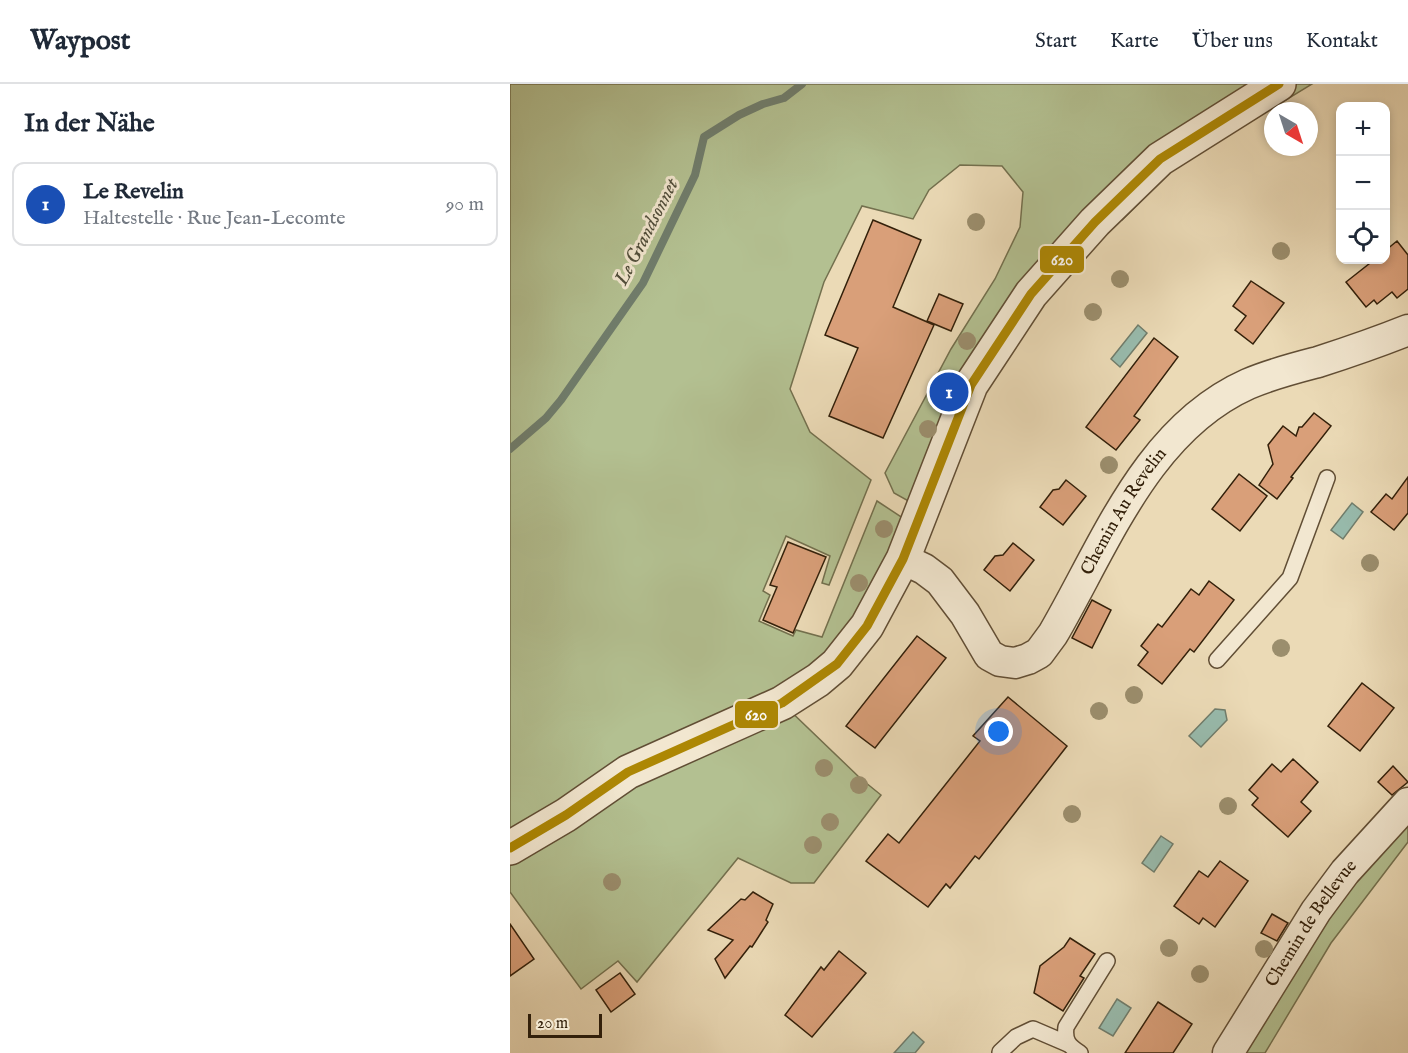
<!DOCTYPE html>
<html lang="de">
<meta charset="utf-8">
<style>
body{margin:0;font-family:"IM FELL English",serif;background:#f6f6f7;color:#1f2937}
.controls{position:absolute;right:18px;top:18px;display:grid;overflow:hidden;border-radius:12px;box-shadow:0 3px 9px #0003}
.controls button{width:54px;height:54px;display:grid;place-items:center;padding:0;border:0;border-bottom:2px solid #e0e1e3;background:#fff;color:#1f2937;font:30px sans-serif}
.compass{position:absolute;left:754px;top:18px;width:54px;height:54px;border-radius:50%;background:#fff;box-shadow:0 3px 9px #0003;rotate:141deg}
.scale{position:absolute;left:18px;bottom:15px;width:74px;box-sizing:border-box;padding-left:6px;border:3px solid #33200a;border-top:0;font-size:16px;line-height:21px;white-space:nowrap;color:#33200a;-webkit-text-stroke:4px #f2e7d0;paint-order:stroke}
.you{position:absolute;left:489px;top:648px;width:21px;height:21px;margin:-15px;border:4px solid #fff;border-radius:50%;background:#1a73e8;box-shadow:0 0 0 9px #1a73e833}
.badge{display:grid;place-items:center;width:39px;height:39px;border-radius:50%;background:#8f2418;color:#fff;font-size:20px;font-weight:700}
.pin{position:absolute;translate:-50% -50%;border:3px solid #fff;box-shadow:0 2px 6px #0006}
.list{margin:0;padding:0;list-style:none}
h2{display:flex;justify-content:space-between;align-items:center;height:78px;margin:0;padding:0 24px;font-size:26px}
h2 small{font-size:20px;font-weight:400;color:#747a83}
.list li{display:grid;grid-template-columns:39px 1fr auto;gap:18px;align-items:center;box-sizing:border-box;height:84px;margin:0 12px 12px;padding:0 12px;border:2px solid #e0e1e3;border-radius:12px}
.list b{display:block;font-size:22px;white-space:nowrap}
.list p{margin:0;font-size:20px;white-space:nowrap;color:#747a83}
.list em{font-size:20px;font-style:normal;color:#747a83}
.icon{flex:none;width:33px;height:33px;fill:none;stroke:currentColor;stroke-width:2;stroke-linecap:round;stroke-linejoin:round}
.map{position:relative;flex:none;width:898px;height:969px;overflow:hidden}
header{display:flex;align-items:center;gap:36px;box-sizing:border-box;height:84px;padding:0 30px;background:#fff;border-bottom:2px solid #e0e1e3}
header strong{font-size:28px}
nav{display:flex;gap:33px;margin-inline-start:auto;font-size:21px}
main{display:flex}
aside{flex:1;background:#fff}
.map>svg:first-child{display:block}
</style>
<header>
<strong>Waypost</strong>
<nav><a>Start</a><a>Karte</a><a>Über uns</a><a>Kontakt</a></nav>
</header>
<main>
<aside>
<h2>In der Nähe<small></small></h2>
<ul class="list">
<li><span class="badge" style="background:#1a4fb4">1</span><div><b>Le Revelin</b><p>Haltestelle · Rue Jean-Lecomte</p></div><em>90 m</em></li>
</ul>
</aside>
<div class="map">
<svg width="898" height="969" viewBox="0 0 898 969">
<rect width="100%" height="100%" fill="#ebdab6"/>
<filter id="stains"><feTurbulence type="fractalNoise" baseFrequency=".00333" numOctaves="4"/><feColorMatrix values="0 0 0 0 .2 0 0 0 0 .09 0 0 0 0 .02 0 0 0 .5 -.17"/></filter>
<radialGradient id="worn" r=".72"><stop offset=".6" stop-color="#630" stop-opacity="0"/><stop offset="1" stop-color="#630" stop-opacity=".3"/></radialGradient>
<!-- green -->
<g fill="#b3c091" stroke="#73704e" stroke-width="1.5">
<path d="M0,0H802L664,84L612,136L574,133L411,424L384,409L375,389L441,265L485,195L510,143L513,108L492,82L450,81L419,106L403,135L352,122L314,198L280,305L300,348L361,396L319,501L312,499L320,472L276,452L253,507L260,511L249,537L283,552L286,546L312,553L367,417L405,442L357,542L272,619L350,694L371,711L304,799H281L228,774L127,898L108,877L71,905L0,808Z"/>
<path d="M898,719V758L821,859L755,969H718Z"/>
</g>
<!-- water -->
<g fill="#98bbad" stroke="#707d6c" stroke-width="1.5">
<path d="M628,241L637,249L610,283L601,275Z"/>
<path d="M842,419L853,428L833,455L821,446Z"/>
<path d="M705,625L715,626L717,636L691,663L679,652Z"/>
<path d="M651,752L663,760L644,788L632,779Z"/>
<path d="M607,915L621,924L603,952L589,944Z"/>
<path d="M403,948L414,958L405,969H384Z"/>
</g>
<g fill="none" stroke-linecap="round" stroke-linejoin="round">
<!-- stream -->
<path stroke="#707d6c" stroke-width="8" d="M0,365L36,334L51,316L133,199L185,91L194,53L229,31L253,20L274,14L292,0"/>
</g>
<!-- building -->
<g fill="#d99f79" stroke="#33200a" stroke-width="1.5">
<path d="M363,136L411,156L383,223L424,241L373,354L319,332L348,264L315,251Z"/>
<path d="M887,157L898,171V205L887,214L882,208L867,220L864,216L856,223L836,198L864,176H876V166Z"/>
<path d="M741,197L774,219L743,260L725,246L736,232L723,222Z"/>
<path d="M429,210L453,220L441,247L417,237Z"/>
<path d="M644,254L668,273L624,332L630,336L606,366L576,343Z"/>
<path d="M804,329L821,342L781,393L783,394L767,415L749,401L763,380L758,361L773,342L786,352L789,343H792Z"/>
<path d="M729,390L757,412L730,447L702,425Z"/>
<path d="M898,393V429L884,446L861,428L876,410L882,415Z"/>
<path d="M556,396L576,412L553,441L530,423L543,406L549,405Z"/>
<path d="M278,458L316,473L283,549L253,536L267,503L260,501Z"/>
<path d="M503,459L524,476L500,507L474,486L485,472L493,471Z"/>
<path d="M699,497L724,516L684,568L680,565L652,600L628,581L638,568L631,562L648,540L652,543L681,505L689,511Z"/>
<path d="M582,516L601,526L582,564L562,554Z"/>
<path d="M407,552L436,574L365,664L336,642Z"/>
<path d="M852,599L884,624L850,667L818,642Z"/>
<path d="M498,613L557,662L469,775L465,772L440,804L436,800L418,823L356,777L378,750L389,759L470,657L463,652Z"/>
<path d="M783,675L808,698L791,718L801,727L778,753L742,721L748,714L739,706L762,680L771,688Z"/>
<path d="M883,682L898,698L882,711L868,698Z"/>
<path d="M710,777L738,797L705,843L693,834L689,840L664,822L689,787L698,793Z"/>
<path d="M243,808L263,820L256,836L258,838L242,863L240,862L215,894L205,875L223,856L198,846L231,815L235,816Z"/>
<path d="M762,830L778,839L767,857L751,849Z"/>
<path d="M0,840L24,875L0,892Z"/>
<path d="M560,854L585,870L570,892L574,894L553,927L524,909L530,882L554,863Z"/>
<path d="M329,867L356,889L302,953L275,931L311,883L314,886Z"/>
<path d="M110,889L125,910L101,928L86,906Z"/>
<path d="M648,918L682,940L663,969H615Z"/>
</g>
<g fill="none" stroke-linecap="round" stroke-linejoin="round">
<!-- service casing -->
<g stroke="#614e35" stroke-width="18">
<g id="service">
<path d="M707,576L780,494L817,394"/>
<path d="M490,968L506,953L523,945L558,960"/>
<path d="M570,969C559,962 554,957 556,943L597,877"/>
</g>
</g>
<!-- minor casing -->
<g stroke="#614e35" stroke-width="33">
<g id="minor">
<path id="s1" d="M393,475L414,485L430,497L455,530L479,571L490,577L505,579L518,575L529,569L543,550C595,461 637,345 738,300C761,290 785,284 808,278C839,268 868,258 898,246"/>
<path id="s2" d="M718,969L806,827L835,788L898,719"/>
</g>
</g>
<!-- tertiary casing -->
<g stroke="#614e35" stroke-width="36">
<path id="tertiary" d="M0,764L56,731L118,688L272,619L308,596L327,580L357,542L393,475L461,301L521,210L585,138L650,75L769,0"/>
</g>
<!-- service -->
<use href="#service" stroke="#f2e7d0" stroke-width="15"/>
<!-- minor -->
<use href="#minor" stroke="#f2e7d0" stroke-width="30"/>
<!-- tertiary -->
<use href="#tertiary" stroke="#f2e7d0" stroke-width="33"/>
<!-- bus-1 casing -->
<g stroke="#f2e7d0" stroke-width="14">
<path id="bus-1" d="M0,764L56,731L118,688L272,619L327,580L357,542L393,475L461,301L521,210L585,138L650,75L769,0"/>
</g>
<!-- bus-1 -->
<use href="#bus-1" stroke="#ad8704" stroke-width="9"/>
</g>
<!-- trees -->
<g fill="#9b8e6d">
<circle cx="466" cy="138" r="9"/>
<circle cx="771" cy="167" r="9"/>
<circle cx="610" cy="195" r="9"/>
<circle cx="583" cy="228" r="9"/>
<circle cx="457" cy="257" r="9"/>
<circle cx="418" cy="345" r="9"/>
<circle cx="599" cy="381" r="9"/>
<circle cx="374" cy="445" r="9"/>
<circle cx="860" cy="479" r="9"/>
<circle cx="349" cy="499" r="9"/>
<circle cx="771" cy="564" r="9"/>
<circle cx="624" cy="611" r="9"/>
<circle cx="589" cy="627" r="9"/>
<circle cx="314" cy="684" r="9"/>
<circle cx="349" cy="701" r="9"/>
<circle cx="718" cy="722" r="9"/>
<circle cx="562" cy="730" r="9"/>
<circle cx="320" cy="738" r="9"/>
<circle cx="303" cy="761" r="9"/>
<circle cx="102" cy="798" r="9"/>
<circle cx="659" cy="864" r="9"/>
<circle cx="754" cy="865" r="9"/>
<circle cx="690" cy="890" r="9"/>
</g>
<g text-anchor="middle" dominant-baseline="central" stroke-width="6" stroke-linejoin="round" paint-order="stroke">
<!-- street labels -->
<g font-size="18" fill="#33200a" stroke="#f2e7d0">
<text stroke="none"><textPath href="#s1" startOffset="351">Chemin Au Revelin</textPath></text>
<text stroke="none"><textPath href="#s2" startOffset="154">Chemin de Bellevue</textPath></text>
</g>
<!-- water labels -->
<g font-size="20" font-style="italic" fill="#514e3b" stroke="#f2e7d0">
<text transform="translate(137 148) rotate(-63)">Le Grandsonnet</text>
</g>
</g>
<g stroke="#f2e7d0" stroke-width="2">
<rect x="529" y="161" width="46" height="29" rx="6" fill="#ad8704"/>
<rect x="224" y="616" width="45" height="29" rx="6" fill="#ad8704"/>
</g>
<g font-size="16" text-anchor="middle" font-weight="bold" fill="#fff">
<text x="552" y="181">620</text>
<text x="246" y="636">620</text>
</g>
<rect width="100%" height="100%" filter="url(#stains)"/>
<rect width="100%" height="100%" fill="url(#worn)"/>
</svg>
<div class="controls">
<button>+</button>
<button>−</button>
<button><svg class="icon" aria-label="locate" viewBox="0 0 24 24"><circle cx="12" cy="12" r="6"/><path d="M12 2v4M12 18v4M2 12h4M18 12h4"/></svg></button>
</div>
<svg class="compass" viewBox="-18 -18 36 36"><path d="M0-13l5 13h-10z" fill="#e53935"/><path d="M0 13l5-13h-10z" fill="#747a83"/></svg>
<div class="scale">20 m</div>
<div class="you"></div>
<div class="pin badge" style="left:439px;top:308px;background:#1a4fb4">1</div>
</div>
</main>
